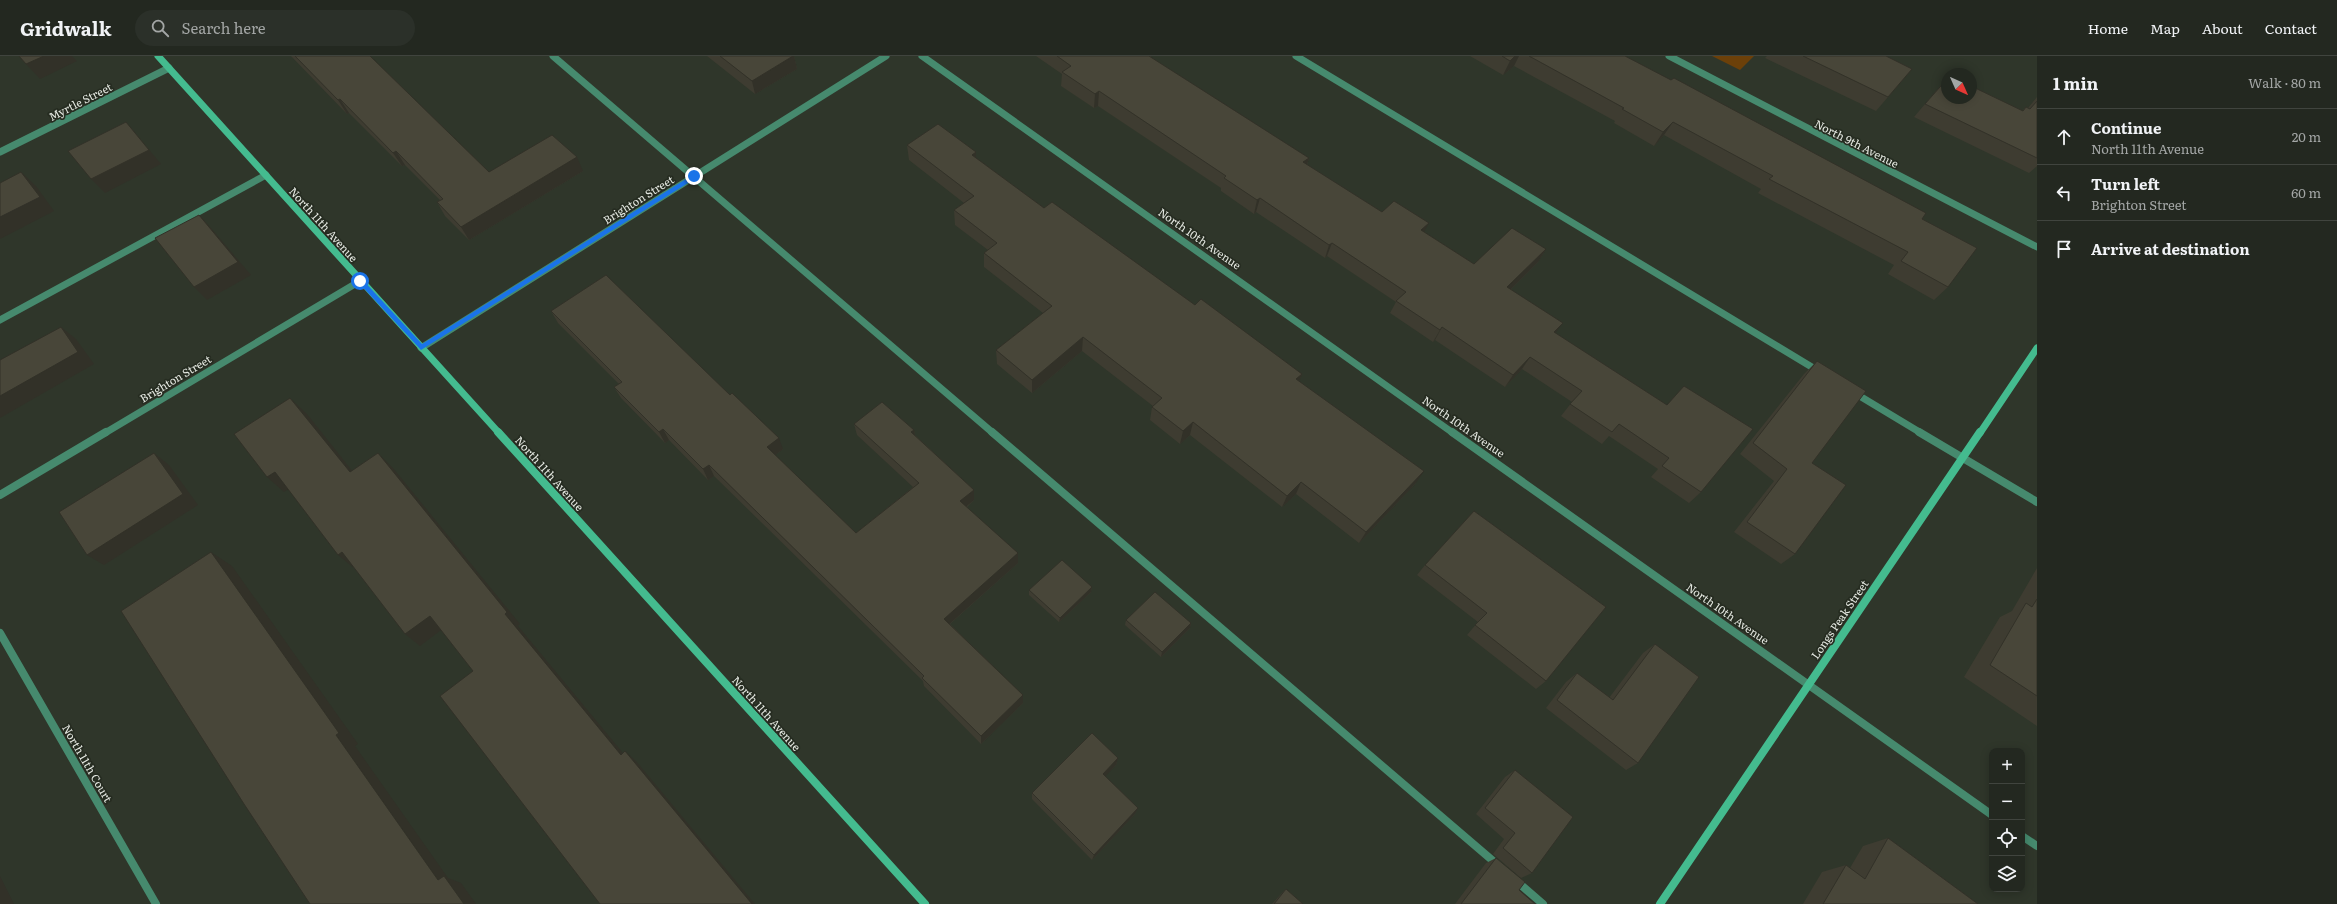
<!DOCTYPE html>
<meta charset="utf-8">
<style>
body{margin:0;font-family:Literata,serif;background:#2b3029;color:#f1f3f6}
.controls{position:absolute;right:12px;bottom:12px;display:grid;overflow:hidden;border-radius:8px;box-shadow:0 2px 10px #0003}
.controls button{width:36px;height:36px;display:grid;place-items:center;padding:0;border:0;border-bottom:1px solid #40443e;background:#232820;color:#f1f3f6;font:20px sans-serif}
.compass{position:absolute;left:1941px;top:12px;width:36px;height:36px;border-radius:50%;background:#232820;box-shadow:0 2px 10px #0003;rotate:135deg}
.stop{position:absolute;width:12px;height:12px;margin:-9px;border:3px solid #1a73e8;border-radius:50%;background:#fff}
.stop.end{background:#1a73e8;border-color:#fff;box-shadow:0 1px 4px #0008}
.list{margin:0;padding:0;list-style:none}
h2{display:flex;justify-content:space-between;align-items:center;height:52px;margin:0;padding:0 16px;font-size:17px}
h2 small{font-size:13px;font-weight:400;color:#a3a6a5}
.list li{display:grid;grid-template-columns:26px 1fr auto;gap:12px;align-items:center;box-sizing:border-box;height:56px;padding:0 16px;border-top:1px solid #40443e}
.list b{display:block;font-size:15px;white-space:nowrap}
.list p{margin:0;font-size:13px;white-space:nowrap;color:#a3a6a5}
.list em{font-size:13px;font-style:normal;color:#a3a6a5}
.icon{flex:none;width:22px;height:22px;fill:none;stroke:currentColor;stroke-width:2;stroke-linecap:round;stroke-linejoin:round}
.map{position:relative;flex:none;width:2037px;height:848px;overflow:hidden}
header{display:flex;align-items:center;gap:24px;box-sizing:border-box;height:56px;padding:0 20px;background:#232820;border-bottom:1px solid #40443e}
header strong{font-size:19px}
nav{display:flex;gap:22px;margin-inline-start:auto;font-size:14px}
.search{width:280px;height:36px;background:#2b3029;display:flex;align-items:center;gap:10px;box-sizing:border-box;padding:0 14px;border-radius:22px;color:#a3a6a5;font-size:15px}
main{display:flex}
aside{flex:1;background:#232820}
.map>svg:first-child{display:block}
</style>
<header>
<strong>Gridwalk</strong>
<div class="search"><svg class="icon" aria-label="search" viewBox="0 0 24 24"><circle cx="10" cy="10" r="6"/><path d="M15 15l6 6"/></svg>Search here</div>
<nav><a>Home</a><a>Map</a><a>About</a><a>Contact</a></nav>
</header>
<main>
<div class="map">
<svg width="2037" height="848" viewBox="0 0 2037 848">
<rect width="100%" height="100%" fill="#2f362a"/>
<!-- green -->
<path fill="#6c4009" d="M1712,0H1754L1740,14Z"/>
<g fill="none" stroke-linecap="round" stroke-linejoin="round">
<!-- lane-far1 -->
<g stroke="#468a6e" stroke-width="7">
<path d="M553,0L993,377"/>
<path d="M1296,0L1820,316"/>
<path d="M0,264L266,119"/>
<path d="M1853,336L1921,377"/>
</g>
<!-- lane -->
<g stroke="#468a6e" stroke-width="8">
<path d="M992,376L1499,810"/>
<path d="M1919,376L2037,446"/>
<path d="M1514,823L1543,848"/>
</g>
<!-- street-far1 -->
<g stroke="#468a6e" stroke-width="7">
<path d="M922,0L1453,377"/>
<path d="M1669,0L2037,191"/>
<path d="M0,96L169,12"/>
<path d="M421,292L886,0"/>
<path d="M105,377L360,225"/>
</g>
<!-- street -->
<g stroke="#468a6e" stroke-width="8">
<path d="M1452,376L1992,759"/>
<path d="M0,439L106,376"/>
<path d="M0,577L156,848"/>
<path d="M2022,780L2037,790"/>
</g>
<!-- secondary-far1 -->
<g stroke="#44bb8f" stroke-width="7">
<path d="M158,0L499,377"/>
<path d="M1980,377L2037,292"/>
</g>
<!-- secondary -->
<g stroke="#44bb8f" stroke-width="8">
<path d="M498,376L925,848"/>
<path d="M1660,848L1980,376"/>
</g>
</g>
<!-- wall -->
<g fill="#3e3c31">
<path d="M291,0H370L489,116L583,115L469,184L445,160L437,146L440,144L405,109L402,110L349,57L347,58Z"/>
<path d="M707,0H794L797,13L755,38Z"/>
<path d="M1036,0H1151V2L1309,102L1307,109L1382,156L1424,176L1474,208L1546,193L1538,206L1511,233L1555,277L1667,349L1684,330L1701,436L1689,447L1651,421L1658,413L1609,380L1602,388L1561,360L1572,346L1522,313L1505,331L1435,284L1433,286L1390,257L1396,246L1327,200L1325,202L1256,156L1254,158L1221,135V132L1098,50L1094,52L1061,30L1062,18Z"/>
<path d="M1470,0H1625L1922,163L1948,231L1934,244L1888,218L1894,209L1758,137L1761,133L1664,79L1654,90L1614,67L1615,65L1514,10L1503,19Z"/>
<path d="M1767,0H1886L1912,13L1876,55L1765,2Z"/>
<path d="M1947,22L2022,55L2026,51L2028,52L2037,41V110L2029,117L1914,61Z"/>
<path d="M907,89L976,96V102L1044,152L1302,318L1299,325L1416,427L1359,487L1296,438L1282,451L1190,379L1180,388L1150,364L1152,351L1153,350L1082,295L1032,337L997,308L996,294L1043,257L984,211V197L988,194L955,169L954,154L964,147L909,104Z"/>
<path d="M551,255L783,393L775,399L856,477L913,431L857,379L854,368L914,374L915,379L974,434V444L967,451L1018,507L950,568L1023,639V647L981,688L924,630L923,625L714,420L708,424L669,384L665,387L621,342L614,331L619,328L558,267Z"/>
<path d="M1817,305L1812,407L1795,498L1781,508L1734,476L1774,425L1740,398L1804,318Z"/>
<path d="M1474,455L1546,625L1536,633L1467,579L1478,566L1417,519L1425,509Z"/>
<path d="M2037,512V670L1964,621L2000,561L2012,555Z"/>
<path d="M1092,531L1091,536L1059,566L1029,539V534Z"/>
<path d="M1126,564L1191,567L1190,572L1161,601L1125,569Z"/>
<path d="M1655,588L1638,707L1626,714L1546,652L1566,626L1577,617L1609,642L1643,597Z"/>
<path d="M1118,702L1116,709L1105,720L1138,752L1135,758L1092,804L1032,743V737Z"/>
<path d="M1515,714L1532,817L1521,822L1493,798L1504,783L1476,758L1505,721Z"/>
<path d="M1888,782L1978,848H1803L1822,816L1846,809L1850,812L1863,790Z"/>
<path d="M1496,802L1519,834L1535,848H1455L1486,807Z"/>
<path d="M1286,833L1303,848H1272L1281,838Z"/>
</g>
<!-- shaded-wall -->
<g fill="#323128">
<path d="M44,0H72L77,5L40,23L26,8Z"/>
<path d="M793,0H794L797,13L755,38L752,25Z"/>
<path d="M1515,0H1519L1514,10L1503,19L1510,5Z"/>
<path d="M1099,35L1098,50L1094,52L1095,38Z"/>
<path d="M340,43L349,57L347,58L338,44Z"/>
<path d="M126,66L161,108L105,137L91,123Z"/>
<path d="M1673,66L1664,79L1654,90L1663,76Z"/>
<path d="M396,95L405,109L402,110L393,97Z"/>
<path d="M976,96V111L972,99Z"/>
<path d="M577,101L583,115L469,184L461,171Z"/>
<path d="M1309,102L1305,115L1303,106Z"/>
<path d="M21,116L36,130L54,155L0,183V161Z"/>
<path d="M1260,142L1256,156L1254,158L1257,144Z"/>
<path d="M199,159L211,172L251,219L207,244L194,231Z"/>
<path d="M1429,167L1422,180L1421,174Z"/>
<path d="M1332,187L1327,200L1325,202L1329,189Z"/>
<path d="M1546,193L1538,206L1500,244L1507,231Z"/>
<path d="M1563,267L1554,279V276Z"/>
<path d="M61,271L76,283L94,308L0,362V340Z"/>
<path d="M1442,271L1435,284L1433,286L1440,274Z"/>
<path d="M1083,281L1082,295L1032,337V324Z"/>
<path d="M1530,301L1522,313L1505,331L1513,319Z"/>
<path d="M1302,318L1297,331L1296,323Z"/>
<path d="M290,342L307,358L365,431L350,416Z"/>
<path d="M1193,366L1190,379L1180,388L1183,375Z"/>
<path d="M663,373L669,384L665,387L659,376Z"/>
<path d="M914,374L916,385L911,376Z"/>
<path d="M779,382L783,393L771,402L767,391Z"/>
<path d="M154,397L169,409L198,449L104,509L87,499Z"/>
<path d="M378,397L393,412L520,568L518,570L632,708L621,699L505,558Z"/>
<path d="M709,409L714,420L708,424L703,413Z"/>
<path d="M1424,415L1416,427L1359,487L1366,476Z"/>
<path d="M275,416L292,431L284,436L267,421Z"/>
<path d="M1301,426L1296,438L1282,451L1287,440Z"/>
<path d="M974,434V444L961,455L960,445Z"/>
<path d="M211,496L232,510L358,688L355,690L448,822L461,827L476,848H464L438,824L336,679Z"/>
<path d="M342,496L354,512L338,499Z"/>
<path d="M1018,497V507L945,572L944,563Z"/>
<path d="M1092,531L1091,536L1059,566L1060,562Z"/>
<path d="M430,560L444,572L420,590L405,578Z"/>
<path d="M1191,567L1190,572L1161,601L1162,596Z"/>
<path d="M1023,639V647L981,688V680Z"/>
<path d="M625,695L636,705L755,848H752Z"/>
<path d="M1118,702L1116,709L1101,725L1103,718Z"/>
<path d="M1138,752L1135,758L1092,804L1094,799Z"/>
<path d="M0,820L14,848H0Z"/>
</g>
<!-- building -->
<g fill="#484639" stroke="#323128">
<path d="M19,0H44L26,8Z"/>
<path d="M295,0H370L489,116L552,79L577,101L461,171L437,146L443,143L396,95L393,97L340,43L338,44Z"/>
<path d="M720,0H793L752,25Z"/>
<path d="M1057,0H1149L1309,102L1303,106L1382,156L1394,145L1429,167L1421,174L1474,208L1512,172L1546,193L1507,231L1563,267L1554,276L1667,349L1684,330L1753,373L1701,436L1662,410L1669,402L1619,368L1612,376L1570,348L1582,335L1530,301L1513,319L1442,271L1440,274L1396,245L1406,236L1332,187L1329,189L1260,142L1257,144L1224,122L1226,120L1099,35L1095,38L1062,16L1071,10Z"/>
<path d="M1502,0H1515L1510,5Z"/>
<path d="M1529,0H1625L1671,24L1674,22L1926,157L1922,163L1977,192L1948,231L1901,205L1908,196L1769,123L1773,120L1673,66L1663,76L1622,53L1624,52Z"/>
<path d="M1803,0H1886L1912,13L1888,41Z"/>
<path d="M1947,23V42H1971V30L2023,55L2026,51L2030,53L2037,45V102L1925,48Z"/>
<path d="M126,66L149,94L91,123L68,95Z"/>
<path d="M938,68L976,96L972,99L1044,152L1052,146L1195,249L1201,243L1302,318L1296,323L1424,415L1366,476L1301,426L1287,440L1193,366L1183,375L1152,351L1162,342L1083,281L1032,324L996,294L1052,250L984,197L997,187L954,154L974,140L907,89Z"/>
<path d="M21,116L40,141L0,161V127Z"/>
<path d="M199,159L238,206L194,231L155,182Z"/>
<path d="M606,219L730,339L732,337L779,382L767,391L856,477L919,427L854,368L882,346L914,374L911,376L974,434L960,445L1018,497L944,563L1023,639L981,680L922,622L924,620L709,409L703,413L663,373L659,376L614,331L622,326L551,255Z"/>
<path d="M61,271L78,296L0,340V304Z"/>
<path d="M1817,305L1866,335L1812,407L1846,429L1795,498L1747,466L1787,413L1753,387Z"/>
<path d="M290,342L350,416L378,397L507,556L505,558L621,699L625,695L752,848H600L440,640L473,615L430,560L405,578L342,496L338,499L275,416L267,421L234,378Z"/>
<path d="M154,397L183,438L87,499L59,456Z"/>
<path d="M1474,455L1606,551L1546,625L1475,569L1487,557L1425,509Z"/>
<path d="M211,496L339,677L336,679L438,824L444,820L464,848H310L244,748L121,555Z"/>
<path d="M1062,504L1092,531L1060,562L1029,534Z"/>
<path d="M1155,536L1191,567L1162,596L1126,564Z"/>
<path d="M2037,543V640L1990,609L2026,547L2032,551Z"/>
<path d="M1655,588L1699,621L1638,707L1557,644L1577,617L1613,644Z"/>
<path d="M1092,677L1118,702L1103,718L1138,752L1094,799L1032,737Z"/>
<path d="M1515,714L1573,761L1532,817L1503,792L1515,777L1485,752Z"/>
<path d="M1888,782L1978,848H1823L1846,809L1865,823Z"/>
<path d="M1496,802L1525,826L1519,834L1535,848H1461Z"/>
<path d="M1286,833L1303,848H1274Z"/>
</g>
<!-- route -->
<path fill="#1a73e8" d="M694,118L696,122L421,294L357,225L362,223L422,288Z"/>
<g text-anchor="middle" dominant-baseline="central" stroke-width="3.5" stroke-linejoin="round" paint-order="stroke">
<!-- street labels -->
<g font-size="11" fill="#e5e9e2" stroke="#262c21">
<text transform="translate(80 45) rotate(-27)">Myrtle Street</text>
<text transform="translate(1857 87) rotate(27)">North 9th Avenue</text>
<text transform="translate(638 143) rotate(-32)">Brighton Street</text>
<text transform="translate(324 168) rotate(48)">North 11th Avenue</text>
<text transform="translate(1200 182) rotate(35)">North 10th Avenue</text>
<text transform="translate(175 322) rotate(-31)">Brighton Street</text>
<text transform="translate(1464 370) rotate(35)">North 10th Avenue</text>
<text transform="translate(550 417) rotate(48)">North 11th Avenue</text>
<text transform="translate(1728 557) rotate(35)">North 10th Avenue</text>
<text transform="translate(1839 563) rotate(-56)">Longs Peak Street</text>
<text transform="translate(767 657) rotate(48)">North 11th Avenue</text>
<text transform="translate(88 707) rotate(60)">North 11th Court</text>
</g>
</g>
</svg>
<div class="controls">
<button>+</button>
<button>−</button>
<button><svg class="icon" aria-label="locate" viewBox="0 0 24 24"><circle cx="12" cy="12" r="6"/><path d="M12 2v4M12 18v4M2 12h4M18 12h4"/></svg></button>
<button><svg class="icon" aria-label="layers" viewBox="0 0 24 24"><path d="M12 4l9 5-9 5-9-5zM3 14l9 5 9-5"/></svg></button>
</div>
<svg class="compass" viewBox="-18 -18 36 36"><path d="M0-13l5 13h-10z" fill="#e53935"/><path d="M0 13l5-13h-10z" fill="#a3a6a5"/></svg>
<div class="stop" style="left:360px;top:225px"></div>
<div class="stop end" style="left:694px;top:120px"></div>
</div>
<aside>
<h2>1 min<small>Walk · 80 m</small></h2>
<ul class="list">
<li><svg class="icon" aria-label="ahead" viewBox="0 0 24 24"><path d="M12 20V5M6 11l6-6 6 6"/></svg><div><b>Continue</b><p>North 11th Avenue</p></div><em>20 m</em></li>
<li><svg class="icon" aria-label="left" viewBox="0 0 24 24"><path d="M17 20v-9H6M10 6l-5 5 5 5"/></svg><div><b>Turn left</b><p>Brighton Street</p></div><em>60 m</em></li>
<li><svg class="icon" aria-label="arrive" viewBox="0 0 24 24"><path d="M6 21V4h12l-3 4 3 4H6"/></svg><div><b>Arrive at destination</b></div></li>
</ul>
</aside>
</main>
